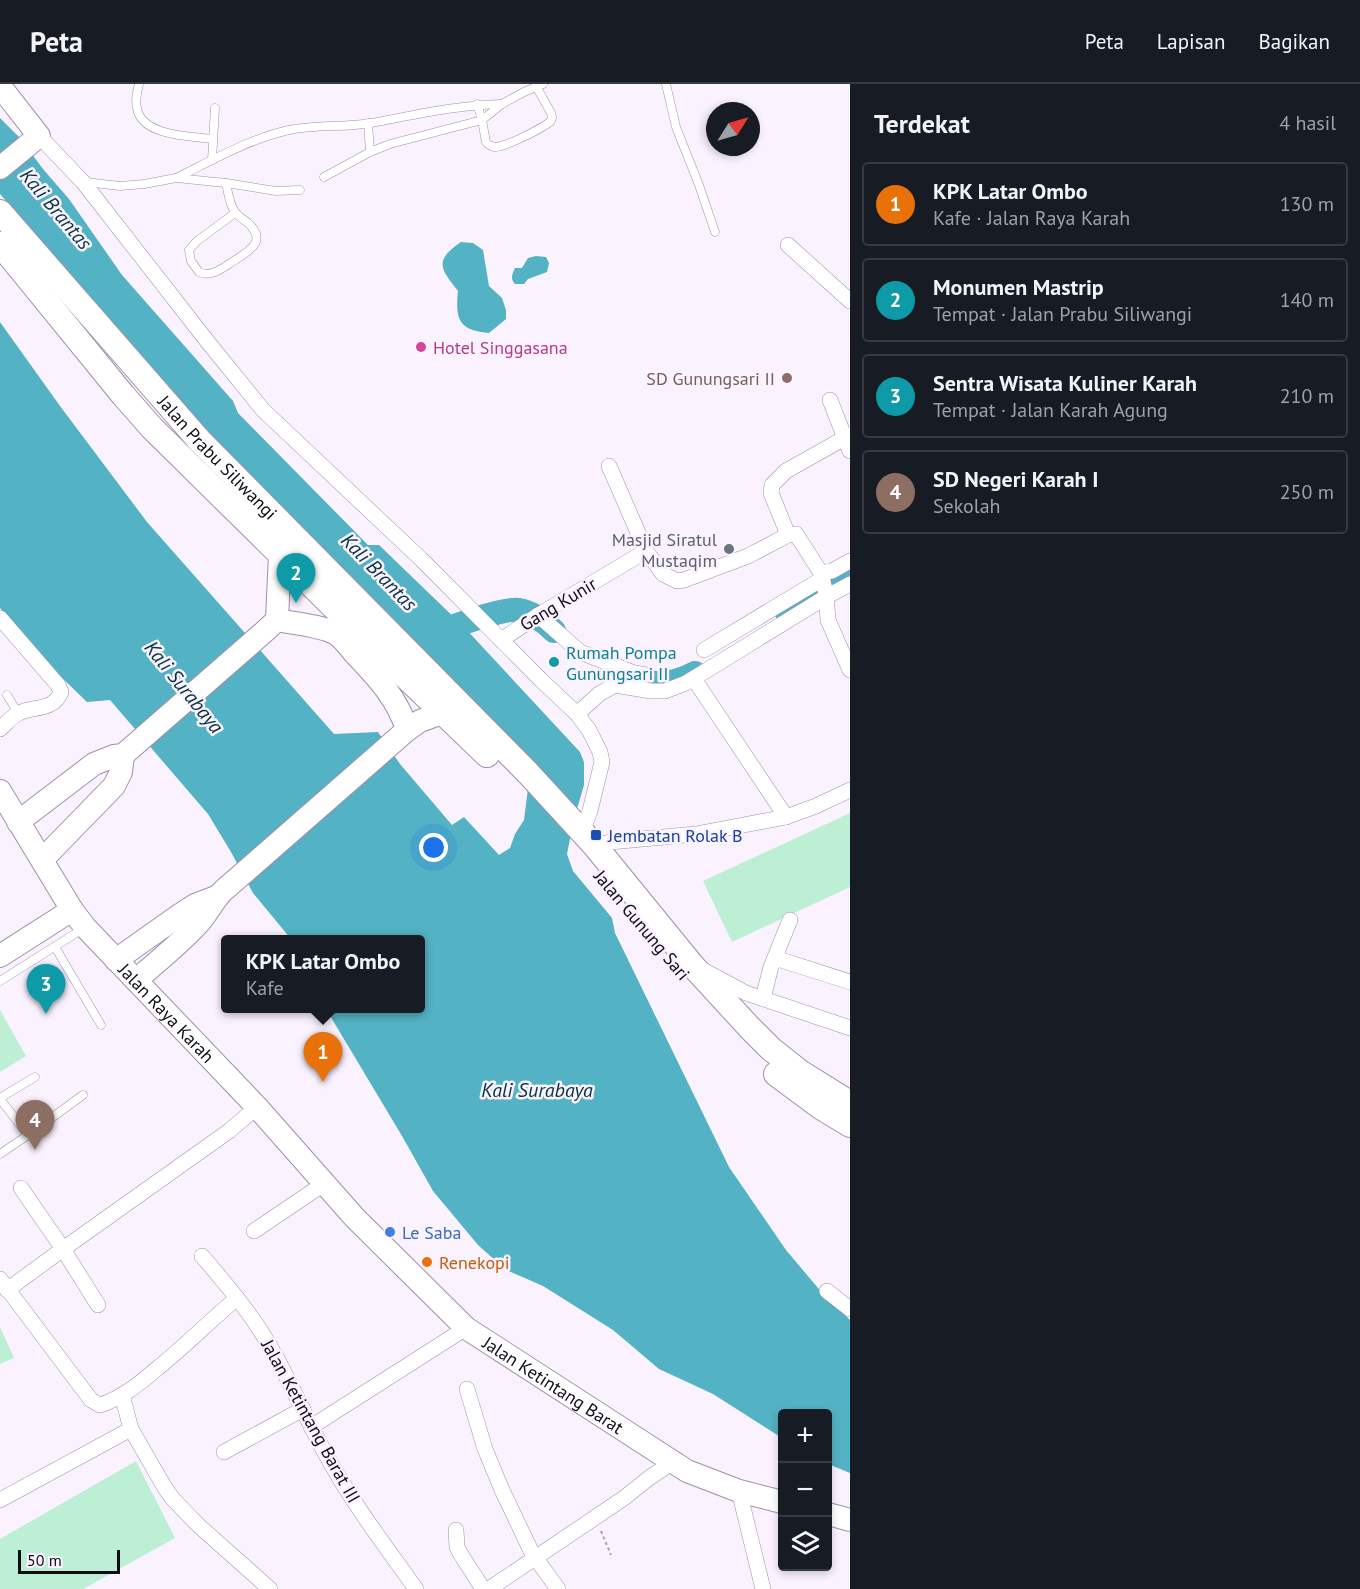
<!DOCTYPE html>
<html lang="id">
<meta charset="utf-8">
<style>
body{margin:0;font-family:"PT Sans",sans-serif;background:#20242c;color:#f1f3f6}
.controls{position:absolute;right:18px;bottom:18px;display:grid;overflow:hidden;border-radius:6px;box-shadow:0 3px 9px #0003}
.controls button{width:54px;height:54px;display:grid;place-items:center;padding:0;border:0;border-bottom:2px solid #363941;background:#171b24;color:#f1f3f6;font:30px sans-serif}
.compass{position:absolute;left:706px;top:18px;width:54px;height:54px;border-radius:50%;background:#171b24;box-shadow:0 3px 9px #0003;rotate:53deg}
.scale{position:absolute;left:18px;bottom:15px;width:102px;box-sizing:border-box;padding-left:6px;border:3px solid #120c16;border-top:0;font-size:16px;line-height:21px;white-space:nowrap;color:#120c16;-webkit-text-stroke:4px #faf2ff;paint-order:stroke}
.you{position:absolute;left:434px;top:764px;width:21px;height:21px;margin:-15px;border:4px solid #fff;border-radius:50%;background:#1a73e8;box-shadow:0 0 0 9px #1a73e833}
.badge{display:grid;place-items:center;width:39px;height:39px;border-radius:50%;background:#d93025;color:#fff;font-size:20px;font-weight:700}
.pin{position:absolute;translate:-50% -50px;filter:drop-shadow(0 2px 3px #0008)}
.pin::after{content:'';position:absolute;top:32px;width:21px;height:18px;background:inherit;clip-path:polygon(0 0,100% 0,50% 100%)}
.popup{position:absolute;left:221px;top:851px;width:204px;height:78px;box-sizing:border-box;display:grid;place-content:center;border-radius:6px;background:#171b24;filter:drop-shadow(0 2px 4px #0005);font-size:20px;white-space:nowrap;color:#9ea1a6}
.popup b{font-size:22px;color:#f1f3f6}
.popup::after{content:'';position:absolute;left:50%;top:100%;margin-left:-12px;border:12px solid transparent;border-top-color:#171b24}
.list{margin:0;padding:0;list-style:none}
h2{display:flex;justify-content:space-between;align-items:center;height:78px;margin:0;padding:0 24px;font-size:26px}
h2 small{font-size:20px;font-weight:400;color:#9ea1a6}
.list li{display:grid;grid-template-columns:39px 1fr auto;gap:18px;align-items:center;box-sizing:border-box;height:84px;margin:0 12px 12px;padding:0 12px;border:2px solid #363941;border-radius:6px}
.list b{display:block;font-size:22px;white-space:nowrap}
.list p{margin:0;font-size:20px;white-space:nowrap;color:#9ea1a6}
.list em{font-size:20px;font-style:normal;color:#9ea1a6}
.icon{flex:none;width:33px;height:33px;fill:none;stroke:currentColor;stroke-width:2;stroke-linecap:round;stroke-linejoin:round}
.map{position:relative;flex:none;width:850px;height:1505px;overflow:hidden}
header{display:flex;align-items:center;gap:36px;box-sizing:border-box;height:84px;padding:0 30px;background:#171b24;border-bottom:2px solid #363941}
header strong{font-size:28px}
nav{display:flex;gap:33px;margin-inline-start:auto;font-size:21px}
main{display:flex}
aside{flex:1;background:#171b24}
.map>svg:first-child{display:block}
</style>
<header>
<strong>Peta</strong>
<nav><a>Peta</a><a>Lapisan</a><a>Bagikan</a></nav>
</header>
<main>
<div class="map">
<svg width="850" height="1505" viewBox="0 0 850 1505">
<rect width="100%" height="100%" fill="#faf2ff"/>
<!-- green -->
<g fill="#bdefd4">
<path d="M850,729V803L732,858L703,797Z"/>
<path d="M0,926L26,972L0,988Z"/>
<path d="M0,1243L14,1274L0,1280Z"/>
<path d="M136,1377L175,1454L83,1505H0V1455Z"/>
</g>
<!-- water -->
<g fill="#53b2c3">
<path d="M0,34L20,54L43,85L69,115L122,191L233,317L238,329L368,461H379L463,542L580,668L584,678V701L574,735L567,770L573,787L612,834L615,849L729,1083L786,1166L818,1204L850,1236V1389L828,1380V1330H782V1354L713,1310L659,1285L613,1246L543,1202L506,1186L478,1161L433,1107L402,1052L326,925L421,924V856L291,855L253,809L231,768L208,730L110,616L87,618L58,590L0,524V238L60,322L147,438L334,650L378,648L400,680L452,741L464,733L499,771L510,764L515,750L524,736L530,689L174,314L0,110Z"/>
<path d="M461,158L473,159L483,166L489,202L502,214L506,226V235L489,249C459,246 455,236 458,207C441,185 433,177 461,158Z"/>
<path d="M536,172L546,173L549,179L547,188L528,195L524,200H515C510,194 512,191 515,184H522L528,174Z"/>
</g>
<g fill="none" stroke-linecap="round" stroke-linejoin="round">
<!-- river -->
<g stroke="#53b2c3" stroke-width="24">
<path d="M787,529L834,499L850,493"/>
<path d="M437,548C455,542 501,524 518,526C532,528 544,537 554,547"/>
<path d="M618,587C645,601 667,604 695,589"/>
</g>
<!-- lane casing -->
<g stroke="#a18fab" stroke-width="9">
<g id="lane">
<path d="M139,0C137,8 135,16 137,24C141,52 190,52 212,55"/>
<path d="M666,0L676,43L699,101L715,148"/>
<path d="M477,20L482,36L486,58C488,61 490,62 494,63C504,64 543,44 551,37L552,33L551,29L536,2"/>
<path d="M368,39L370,68"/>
<path d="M212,76L215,24"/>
<path d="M324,93L370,68L390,60L482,36L502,20L524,8L543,0"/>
<path d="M176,94C211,77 247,56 285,47C313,40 343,44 371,39C415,31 457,21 502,20"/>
<path d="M85,98L120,102L144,100L176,94L226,99L276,107L300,106"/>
<path d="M226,99C228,108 230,124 237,130C240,134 245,136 248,139C270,159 245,169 229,180C220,186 210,193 199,188L191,177L189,166L197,157L235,129"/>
<path d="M7,611L18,629"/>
<path d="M55,863L101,941"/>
<path d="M0,897L84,844"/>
<path d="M0,1014L35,993"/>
<path d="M0,1015L28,1051L83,1011"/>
<path d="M0,1070L28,1051"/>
</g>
</g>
<!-- street casing -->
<g stroke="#a18fab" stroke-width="16">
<g id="street">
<path d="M39,52L83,98L207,257L263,326L422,476L541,596L577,630L589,646L600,668L602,678L590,727L582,748"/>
<path d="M788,161L850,217"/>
<path d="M830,316L850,367"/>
<path d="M609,382L646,467L663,490L677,497L684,496L748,472L788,451L796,450L821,489L826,510L828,536L850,586"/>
<path d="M788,451L771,409L772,401L786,387L850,351"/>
<path d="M821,489L832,487L850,477"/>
<path d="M538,531L580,568L634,589L647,591"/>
<path d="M0,534L58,601L61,608C54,627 33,622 19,629C12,632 6,640 0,645"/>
<path d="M501,556L537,532L646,467"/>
<path d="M704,566L822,495"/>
<path d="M694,595L786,733"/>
<path d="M577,630L599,610L615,601L651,607H665L686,599L826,513L850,500"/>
<path d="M595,762L610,758L696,750L786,733L816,722L850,706"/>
<path d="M775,874L850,898"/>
<path d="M705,887L746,909L850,944"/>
<path d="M763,914L771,883L790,836"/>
<path d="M21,1104L63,1165L98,1221"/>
<path d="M254,1147L325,1099"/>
<path d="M202,1172C221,1194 240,1216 256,1240C285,1283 304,1332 329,1376C354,1421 386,1463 416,1505"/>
<path d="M0,1195L91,1316L100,1321C123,1314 141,1298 159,1283C186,1261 211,1236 237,1214"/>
<path d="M7,1206L63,1165L229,1047L257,1023"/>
<path d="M827,1207L850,1225"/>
<path d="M467,1305L485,1365L502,1406L532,1469L558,1505"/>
<path d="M122,1311L131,1345L165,1404L173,1415L198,1441L270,1505"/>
<path d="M311,1343L466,1244"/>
<path d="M224,1368L303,1325"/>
<path d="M739,1407L763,1505"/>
<path d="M0,1416L131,1345"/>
<path d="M456,1446L457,1463L460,1469L483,1505"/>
<path d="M489,1505L624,1414L649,1394L673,1378"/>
</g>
</g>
<!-- secondary casing -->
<g stroke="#a18fab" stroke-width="24">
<g id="secondary">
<path d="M0,2L39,52L0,84"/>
<path d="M277,536C292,539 324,542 336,550C343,554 349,563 355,570C377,593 398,615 407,646"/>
<path id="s1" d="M0,707L72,826L85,843L257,1023L355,1134L466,1244L687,1387L739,1407L782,1418"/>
<path d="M18,738L94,680L114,672L123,671L264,548L277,536L280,470"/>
<path d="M42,776L114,702L121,688L123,671"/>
<path d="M0,872L72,826"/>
<path d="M116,876L181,830L195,821L216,813"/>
<path d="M136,896C156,879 177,862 195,843C207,832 212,817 224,806L407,646L420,637L442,629"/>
<path d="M828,1430L850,1436"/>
</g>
</g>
<!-- primary casing -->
<g stroke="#a18fab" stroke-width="26">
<g id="primary">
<path id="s2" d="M0,128L199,356L528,689L595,762L692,881L749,943L771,965L800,988L850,1019"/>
<path d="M0,160L123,311L152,344L361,550L487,671"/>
<path d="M776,990L822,1024L850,1041"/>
</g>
</g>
<!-- path -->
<path stroke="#a9a2ae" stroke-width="2" stroke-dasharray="3 3" stroke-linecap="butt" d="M601,1447L611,1471"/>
<!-- lane -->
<use href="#lane" stroke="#fff" stroke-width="8"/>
<!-- street -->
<use href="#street" stroke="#fff" stroke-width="15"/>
<!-- secondary -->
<use href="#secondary" stroke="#fff" stroke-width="22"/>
<!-- primary -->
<use href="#primary" stroke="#fff" stroke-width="24"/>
</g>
<!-- markers -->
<circle fill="#d1479c" stroke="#faf2ff" stroke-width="2" cx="421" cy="263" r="6"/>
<circle fill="#8d6e63" stroke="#faf2ff" stroke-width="2" cx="787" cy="294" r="6"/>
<circle fill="#6b7280" stroke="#faf2ff" stroke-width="2" cx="729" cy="465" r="6"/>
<circle fill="#0f9aa8" stroke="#faf2ff" stroke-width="2" cx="554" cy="578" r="6"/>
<rect fill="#1a4fb4" stroke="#faf2ff" stroke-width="2" x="590" y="745" width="12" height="12" rx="3"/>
<circle fill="#3f7fe0" stroke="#faf2ff" stroke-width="2" cx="390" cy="1148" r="6"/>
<circle fill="#e8710a" stroke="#faf2ff" stroke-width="2" cx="427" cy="1178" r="6"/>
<g text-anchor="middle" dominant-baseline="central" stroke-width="5" stroke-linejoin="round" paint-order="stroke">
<!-- hotel labels -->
<g font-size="18" fill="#b23c85" stroke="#faf2ff" text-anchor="start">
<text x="433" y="263">Hotel Singgasana</text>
</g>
<!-- education labels -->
<g font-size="18" fill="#785e54" stroke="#faf2ff" text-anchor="end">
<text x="775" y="294">SD Gunungsari II</text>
</g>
<!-- street labels -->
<g font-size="18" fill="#120c16" stroke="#faf2ff">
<text stroke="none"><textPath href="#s2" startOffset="328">Jalan Prabu Siliwangi</textPath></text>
<text transform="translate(558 520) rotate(-31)">Gang Kunir</text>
<text transform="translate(642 841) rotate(50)">Jalan Gunung Sari</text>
<text stroke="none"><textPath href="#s1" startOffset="279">Jalan Raya Karah</textPath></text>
<text stroke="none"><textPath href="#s1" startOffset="818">Jalan Ketintang Barat</textPath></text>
<text transform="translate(311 1337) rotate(61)">Jalan Ketintang Barat III</text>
</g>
<!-- worship labels -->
<g font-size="18" fill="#5b616d" stroke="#faf2ff" text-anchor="end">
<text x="717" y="455">Masjid Siratul<tspan x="717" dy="21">Mustaqim</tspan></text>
</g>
<!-- culture labels -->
<g font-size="18" fill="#0d838f" stroke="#faf2ff" text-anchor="start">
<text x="566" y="568">Rumah Pompa<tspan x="566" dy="21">Gunungsari II</tspan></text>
</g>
<!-- transit labels -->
<g font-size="18" fill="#164399" stroke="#faf2ff" text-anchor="start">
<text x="608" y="751">Jembatan Rolak B</text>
</g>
<!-- shop labels -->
<g font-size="18" fill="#366cbe" stroke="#faf2ff" text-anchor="start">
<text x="402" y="1148">Le Saba</text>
</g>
<!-- food labels -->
<g font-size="18" fill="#c56008" stroke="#faf2ff" text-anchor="start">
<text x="439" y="1178">Renekopi</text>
</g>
<!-- water labels -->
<g font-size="20" font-style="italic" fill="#05343b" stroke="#faf2ff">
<text transform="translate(56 125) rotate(50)">Kali Brantas</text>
<text transform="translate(379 488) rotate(46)">Kali Brantas</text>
<text transform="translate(184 603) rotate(51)">Kali Surabaya</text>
<text x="537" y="1006">Kali Surabaya</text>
</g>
</g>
</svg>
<div class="controls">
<button>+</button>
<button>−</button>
<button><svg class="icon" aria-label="layers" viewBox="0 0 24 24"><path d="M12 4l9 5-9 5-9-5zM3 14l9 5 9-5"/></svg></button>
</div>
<svg class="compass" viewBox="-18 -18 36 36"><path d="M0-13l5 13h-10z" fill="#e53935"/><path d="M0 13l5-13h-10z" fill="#9ea1a6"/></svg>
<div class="scale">50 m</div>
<div class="you"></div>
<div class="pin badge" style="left:323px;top:998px;background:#e8710a">1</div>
<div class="popup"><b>KPK Latar Ombo</b>Kafe</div>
<div class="pin badge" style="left:296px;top:519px;background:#0f9aa8">2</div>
<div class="pin badge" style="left:46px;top:930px;background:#0f9aa8">3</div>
<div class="pin badge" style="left:35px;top:1066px;background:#8d6e63">4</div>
</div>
<aside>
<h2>Terdekat<small>4 hasil</small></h2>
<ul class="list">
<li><span class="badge" style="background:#e8710a">1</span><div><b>KPK Latar Ombo</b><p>Kafe · Jalan Raya Karah</p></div><em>130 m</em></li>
<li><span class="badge" style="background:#0f9aa8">2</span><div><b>Monumen Mastrip</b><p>Tempat · Jalan Prabu Siliwangi</p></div><em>140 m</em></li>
<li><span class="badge" style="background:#0f9aa8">3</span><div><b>Sentra Wisata Kuliner Karah</b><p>Tempat · Jalan Karah Agung</p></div><em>210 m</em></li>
<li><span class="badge" style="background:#8d6e63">4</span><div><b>SD Negeri Karah I</b><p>Sekolah</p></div><em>250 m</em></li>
</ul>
</aside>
</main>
